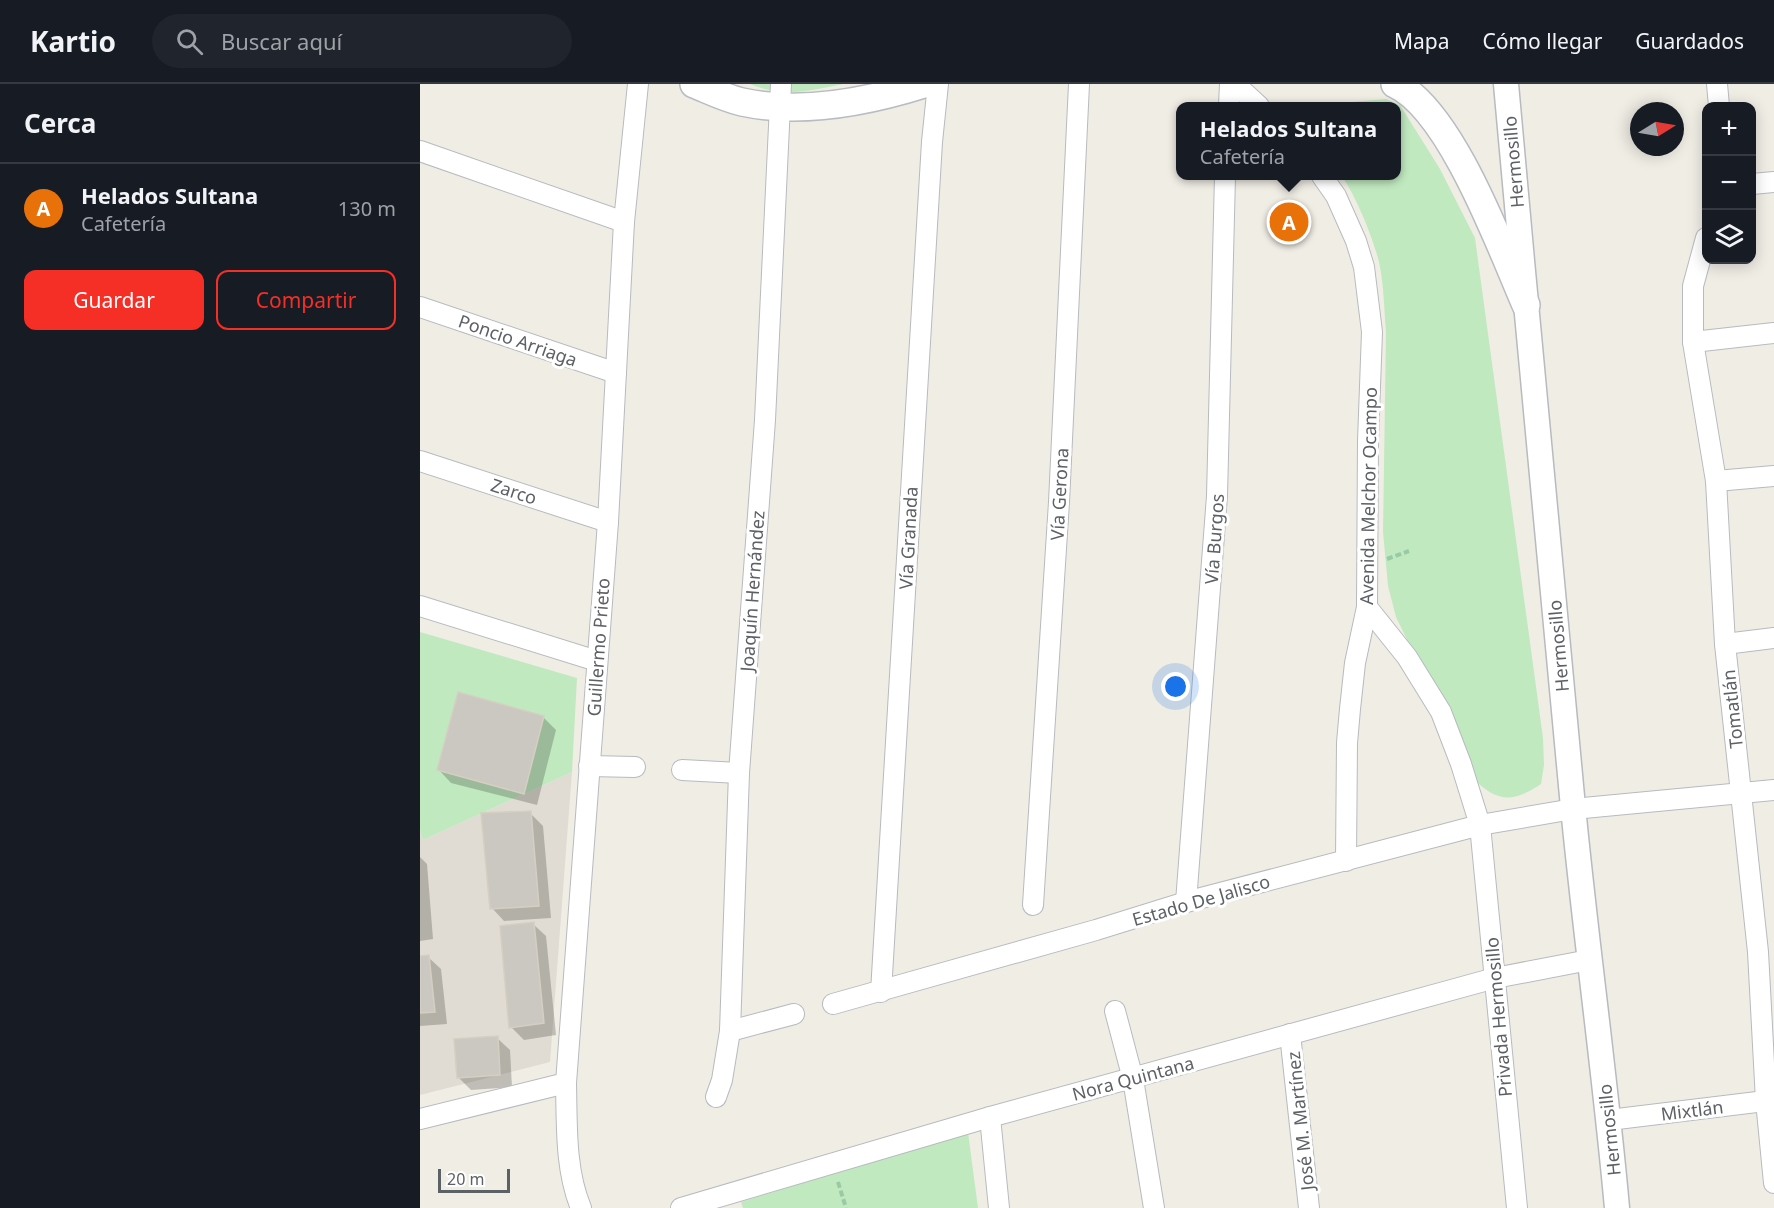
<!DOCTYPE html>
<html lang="es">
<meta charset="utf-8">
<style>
body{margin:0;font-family:"Noto Sans",sans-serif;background:#20242c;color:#f1f3f6}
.controls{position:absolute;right:18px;top:18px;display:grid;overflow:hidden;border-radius:12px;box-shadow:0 3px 15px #0003}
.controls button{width:54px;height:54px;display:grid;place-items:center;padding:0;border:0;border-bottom:2px solid #363941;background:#171b24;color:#f1f3f6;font:30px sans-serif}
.compass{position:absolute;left:1210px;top:18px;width:54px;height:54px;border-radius:50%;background:#171b24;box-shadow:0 3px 15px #0003;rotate:79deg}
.scale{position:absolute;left:18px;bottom:15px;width:72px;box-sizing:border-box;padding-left:6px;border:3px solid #5c6166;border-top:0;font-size:16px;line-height:21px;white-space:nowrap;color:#5c6166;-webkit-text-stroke:4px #fff;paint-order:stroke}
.you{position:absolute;left:756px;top:603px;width:21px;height:21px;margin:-15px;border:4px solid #fff;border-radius:50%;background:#1a73e8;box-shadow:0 0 0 9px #1a73e833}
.badge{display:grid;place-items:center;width:39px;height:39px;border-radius:50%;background:#f52e26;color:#fff;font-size:20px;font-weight:700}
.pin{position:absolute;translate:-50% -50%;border:3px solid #fff;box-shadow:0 2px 6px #0006}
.popup{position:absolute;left:756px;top:18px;width:225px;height:78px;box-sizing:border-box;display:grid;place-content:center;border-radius:12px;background:#171b24;filter:drop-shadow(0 2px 4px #0005);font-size:20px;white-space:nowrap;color:#9ea1a6}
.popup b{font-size:22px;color:#f1f3f6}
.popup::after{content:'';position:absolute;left:50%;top:100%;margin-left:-12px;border:12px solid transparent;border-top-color:#171b24}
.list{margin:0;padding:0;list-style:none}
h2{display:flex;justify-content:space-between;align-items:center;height:78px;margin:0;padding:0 24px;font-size:26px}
h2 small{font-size:20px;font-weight:400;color:#9ea1a6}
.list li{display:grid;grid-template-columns:39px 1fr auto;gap:18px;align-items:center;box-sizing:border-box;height:90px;padding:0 24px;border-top:2px solid #363941}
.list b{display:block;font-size:22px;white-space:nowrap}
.list p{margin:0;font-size:20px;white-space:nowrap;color:#9ea1a6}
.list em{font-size:20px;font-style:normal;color:#9ea1a6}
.actions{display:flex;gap:12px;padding:18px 24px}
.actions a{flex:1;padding:14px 0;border:2px solid #f52e26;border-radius:12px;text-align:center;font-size:21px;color:#f52e26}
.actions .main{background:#f52e26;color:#fff}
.icon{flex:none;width:33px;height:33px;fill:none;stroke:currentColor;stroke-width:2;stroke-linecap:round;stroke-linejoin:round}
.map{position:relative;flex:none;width:1354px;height:1124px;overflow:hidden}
header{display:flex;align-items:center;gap:36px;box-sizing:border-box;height:84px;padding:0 30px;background:#171b24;border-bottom:2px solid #363941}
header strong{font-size:28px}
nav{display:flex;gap:33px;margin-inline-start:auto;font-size:21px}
.search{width:420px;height:54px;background:#20242c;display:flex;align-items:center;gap:15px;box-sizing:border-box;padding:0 21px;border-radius:33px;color:#9ea1a6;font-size:22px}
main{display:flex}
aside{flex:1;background:#171b24}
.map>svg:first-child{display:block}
</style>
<header>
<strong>Kartio</strong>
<div class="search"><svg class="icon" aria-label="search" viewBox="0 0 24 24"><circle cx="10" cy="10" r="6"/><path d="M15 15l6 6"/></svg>Buscar aquí</div>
<nav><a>Mapa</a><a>Cómo llegar</a><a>Guardados</a></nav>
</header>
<main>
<aside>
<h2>Cerca<small></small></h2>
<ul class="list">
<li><span class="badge" style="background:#e8710a">A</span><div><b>Helados Sultana</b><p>Cafetería</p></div><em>130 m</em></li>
</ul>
<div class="actions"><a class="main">Guardar</a><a>Compartir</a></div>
</aside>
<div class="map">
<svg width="1354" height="1124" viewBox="0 0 1354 1124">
<rect width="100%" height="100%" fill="#f0ede5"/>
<!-- education -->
<path fill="#e0dcd3" d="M152,688L130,978L0,1011V746L3,756Z"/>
<!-- green -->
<g fill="#c1e9c0">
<path d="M330,0H423C388,7 365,14 330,0Z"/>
<path d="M966,15L980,21L1020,85L1055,154L1123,654L1124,681L1121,700C1094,718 1078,719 1055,696L976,533L968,502L963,448L966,248C964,225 964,201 959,178C952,151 937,115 922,92H977V22H885Z"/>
<path d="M0,548L157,594L152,688L3,756L0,746Z"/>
<path d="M548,1048L558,1124H323L321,1118Z"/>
</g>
<!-- shadow -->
<g fill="#0003">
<path d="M123,633L136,646L117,721L31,699L19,686Z"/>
<path d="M110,729L123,742L131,834L84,837L72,824Z"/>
<path d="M0,773L7,780L13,855L0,857Z"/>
<path d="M113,840L126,852L136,951L104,956L91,943Z"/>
<path d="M8,873L21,885L27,940L0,942V874Z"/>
<path d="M77,954L90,966L92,1003L51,1006L38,993Z"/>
</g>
<!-- building -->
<g fill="#cbc8c2" stroke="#d5cfc2" stroke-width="1.5">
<path d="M38,608L124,632L104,710L17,686Z"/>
<path d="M111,727L119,822L70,825L61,729Z"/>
<path d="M114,838L124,939L89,944L80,842Z"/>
<path d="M9,871L15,928L0,929V872Z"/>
<path d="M78,952L80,991L37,994L34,955Z"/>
</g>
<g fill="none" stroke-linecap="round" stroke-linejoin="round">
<!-- minor casing -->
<g stroke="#b7bbbf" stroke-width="22">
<g id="minor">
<path d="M815,0L839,22"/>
<path d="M1297,0L1299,22"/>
<path d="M809,22L810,0"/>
<path d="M0,67L204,138"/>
<path d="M902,92L916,112L936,157L944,183L952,248L948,357L947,523L935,579L930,625L927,659L926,777"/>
<path d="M1332,100L1354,98"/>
<path d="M1286,154L1273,202V258L1296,397L1305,560L1338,868L1346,1017L1354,1099"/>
<path d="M0,223L196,289"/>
<path d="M1273,258L1354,249"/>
<path d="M0,377L188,438"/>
<path d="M1296,397L1354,392"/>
<path d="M0,522L177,577"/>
<path d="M947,523L987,573L1021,628L1041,680L1060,741L1097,1124"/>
<path d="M1305,560L1354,554"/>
<path d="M169,682L215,683"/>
<path d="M262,686L319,689"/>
<path d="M766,818L797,412L805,92"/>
<path d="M613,821L639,418L659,0"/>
<path d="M461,908L512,58L518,0"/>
<path d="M413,920L676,846L766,818L1060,741L1153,725L1354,706"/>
<path d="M695,927L713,995L734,1124"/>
<path d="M310,947L374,930"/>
<path d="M870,950L889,1124"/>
<path d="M296,1013L302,996L310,947L319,689L345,336L361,0"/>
<path d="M570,1033L579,1124"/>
<path d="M0,1035L146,999"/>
<path d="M1189,1036L1354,1016"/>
<path d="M161,1124C145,1086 147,1040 146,999L188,438L204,138L218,0"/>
<path d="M261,1124L570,1033L1075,894L1169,876"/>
</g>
</g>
<!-- tertiary casing -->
<g stroke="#b7bbbf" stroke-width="27">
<path id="tertiary" d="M1086,0C1108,241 1129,482 1153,723C1166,857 1185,990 1197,1124"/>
</g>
<!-- secondary casing -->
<g stroke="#b8bcc2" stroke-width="30">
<g id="secondary">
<path d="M274,0C289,6 305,14 322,18C382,31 447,18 504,0"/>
<path d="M975,0C1031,26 1081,164 1106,221"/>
</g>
</g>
<!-- path -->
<g stroke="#98cba5" stroke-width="4" stroke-dasharray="6 3" stroke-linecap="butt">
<path d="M967,475L989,467"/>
<path d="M418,1098L426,1124"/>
</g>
<!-- minor -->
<use href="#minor" stroke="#fff" stroke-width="20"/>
<!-- tertiary -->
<use href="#tertiary" stroke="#fff" stroke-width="24"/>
<!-- secondary -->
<use href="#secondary" stroke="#fff" stroke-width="27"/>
</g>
<g text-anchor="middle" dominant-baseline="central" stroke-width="6" stroke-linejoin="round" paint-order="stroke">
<!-- street labels -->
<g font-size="18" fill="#5c6166" stroke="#fff">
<text transform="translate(1093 78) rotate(-95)">Hermosillo</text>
<text transform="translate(98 256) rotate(19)">Poncio Arriaga</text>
<text transform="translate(94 407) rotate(18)">Zarco</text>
<text transform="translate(639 410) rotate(-87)">Vía Gerona</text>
<text transform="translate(948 412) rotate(-89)">Avenida Melchor Ocampo</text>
<text transform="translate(488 454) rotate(-87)">Vía Granada</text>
<text transform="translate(794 455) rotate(-86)">Vía Burgos</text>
<text transform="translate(332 507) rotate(-86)">Joaquín Hernández</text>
<text transform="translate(1138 562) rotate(-95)">Hermosillo</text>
<text transform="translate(178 563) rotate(-86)">Guillermo Prieto</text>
<text transform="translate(1312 625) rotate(-96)">Tomatlán</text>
<text transform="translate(781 816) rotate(-16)">Estado De Jalisco</text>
<text transform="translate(1078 933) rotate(-95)">Privada Hermosillo</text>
<text transform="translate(713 994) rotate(-15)">Nora Quintana</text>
<text transform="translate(1272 1026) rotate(-7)">Mixtlán</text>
<text transform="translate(880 1037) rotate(-96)">José M. Martínez</text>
<text transform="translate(1189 1046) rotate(-96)">Hermosillo</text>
</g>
</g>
</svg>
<div class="controls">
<button>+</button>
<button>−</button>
<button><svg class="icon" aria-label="layers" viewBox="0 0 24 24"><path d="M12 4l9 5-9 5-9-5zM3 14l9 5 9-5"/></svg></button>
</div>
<svg class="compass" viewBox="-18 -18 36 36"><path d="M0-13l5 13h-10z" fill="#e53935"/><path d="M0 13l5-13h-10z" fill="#9ea1a6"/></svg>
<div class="scale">20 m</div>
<div class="you"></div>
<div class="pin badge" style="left:869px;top:138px;background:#e8710a">A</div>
<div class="popup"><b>Helados Sultana</b>Cafetería</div>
</div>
</main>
